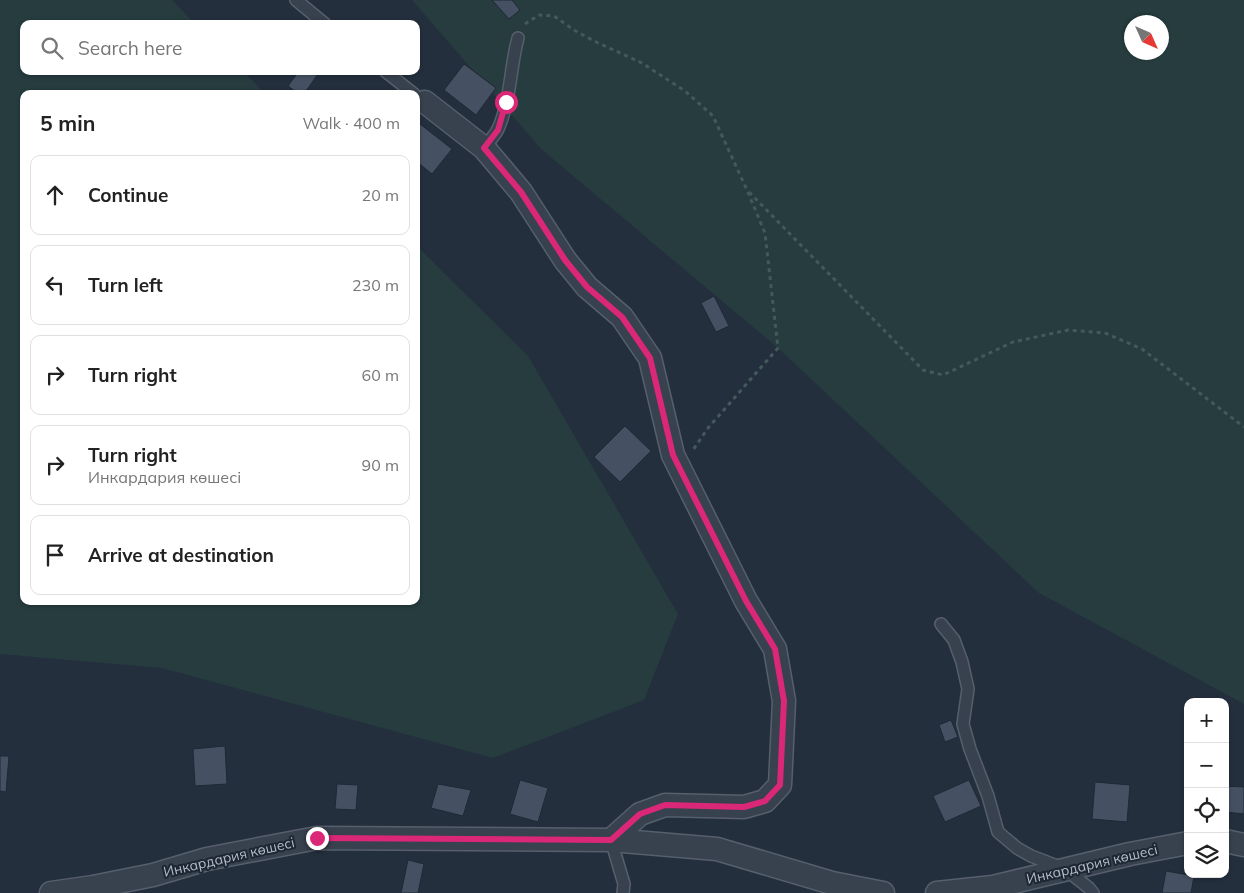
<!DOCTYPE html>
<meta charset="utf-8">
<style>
body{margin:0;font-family:Mulish,sans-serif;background:#f2f2f2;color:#222}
.controls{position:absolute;right:15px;bottom:15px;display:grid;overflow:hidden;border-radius:10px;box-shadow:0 1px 4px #0004}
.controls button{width:45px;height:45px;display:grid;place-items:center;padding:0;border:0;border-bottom:1px solid #e0e0e0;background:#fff;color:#222;font:25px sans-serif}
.compass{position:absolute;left:1124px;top:15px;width:45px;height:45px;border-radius:50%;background:#fff;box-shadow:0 1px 4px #0004;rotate:135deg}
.stop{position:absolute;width:15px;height:15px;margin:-11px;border:4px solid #db2777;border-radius:50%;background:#fff}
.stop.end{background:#db2777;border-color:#fff;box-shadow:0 1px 5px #0008}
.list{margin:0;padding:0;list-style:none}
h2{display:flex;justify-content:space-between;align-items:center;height:65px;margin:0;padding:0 20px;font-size:21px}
h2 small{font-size:16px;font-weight:400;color:#767676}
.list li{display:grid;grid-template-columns:32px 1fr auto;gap:15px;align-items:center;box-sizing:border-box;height:80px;margin:0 10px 10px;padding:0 10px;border:1px solid #e0e0e0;border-radius:10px}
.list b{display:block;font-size:19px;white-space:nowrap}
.list p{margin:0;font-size:16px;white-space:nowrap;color:#767676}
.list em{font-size:16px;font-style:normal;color:#767676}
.icon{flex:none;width:28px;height:28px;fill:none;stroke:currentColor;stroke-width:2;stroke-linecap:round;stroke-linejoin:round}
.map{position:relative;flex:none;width:1244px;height:893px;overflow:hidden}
.search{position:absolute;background:#fff;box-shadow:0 1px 4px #0004;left:20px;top:20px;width:400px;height:55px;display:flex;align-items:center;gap:12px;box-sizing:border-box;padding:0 18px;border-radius:10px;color:#767676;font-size:19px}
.panel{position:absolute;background:#fff;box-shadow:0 1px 4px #0004;left:20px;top:90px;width:400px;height:515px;border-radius:10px}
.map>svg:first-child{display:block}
</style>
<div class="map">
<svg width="1244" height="893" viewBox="0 0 1244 893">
<rect width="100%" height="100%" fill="#242f3e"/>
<!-- green -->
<g fill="#263c3f" fill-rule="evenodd">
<path d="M0,0H172L195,24H24V71H243L265,94H24V601H416V245L528,356L678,614L644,700L493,758L162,668L0,654Z"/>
<path d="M412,0H1244V704L1039,593L778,348L541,149ZM1132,22H1162V52H1132Z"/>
</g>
<!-- building -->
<g fill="#455162" stroke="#1f2835">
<path d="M492,0H512L520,10L509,19Z"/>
<path d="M464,64L496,88L476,115L444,90Z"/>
<path d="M299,71H320L304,94H299L288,86Z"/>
<path d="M420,124L452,149L432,174L416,161V129Z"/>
<path d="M714,296L729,326L716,332L701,303Z"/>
<path d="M625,426L651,451L620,482L594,457Z"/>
<path d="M951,720L958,737L945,742L939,725Z"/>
<path d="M225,746L227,784L195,786L193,749Z"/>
<path d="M0,756H9L6,792L0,791Z"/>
<path d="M520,780L548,788L538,822L510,814Z"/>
<path d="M969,780L981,806L945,822L933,796Z"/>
<path d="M1095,782L1130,785L1127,822L1092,819Z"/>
<path d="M337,784L358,785L356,810L335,809Z"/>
<path d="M438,784L471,790L463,816L431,808Z"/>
<path d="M1225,786L1244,787V814L1225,812Z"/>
<path d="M408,860L424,864L418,893H401Z"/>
<path d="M1166,871L1194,876L1191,893H1162Z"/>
</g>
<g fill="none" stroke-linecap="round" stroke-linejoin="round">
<!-- lane casing -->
<g stroke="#565f6c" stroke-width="14">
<g id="lane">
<path d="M296,0L325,24"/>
<path d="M385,71L414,94"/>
<path d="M484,148C489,142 495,135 498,129C511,100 510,67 518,38"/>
<path d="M941,624L954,640L962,662L968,689L963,724L970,749L988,796L998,832L1017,848L1031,856L1065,869L1089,888L1093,893"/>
<path d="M611,840L624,884L623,893"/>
</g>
</g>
<!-- street casing -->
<g stroke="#565f6c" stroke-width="25">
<g id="street">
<path d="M425,102L484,148L521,192L565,260L587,287L622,317L650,358L673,455L746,601L775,649L784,701L780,785L765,801L744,807L665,805L640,814L611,840"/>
<path d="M1225,841L1244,845"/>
<path d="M51,893L93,887L153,875L207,859L317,838L611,840L717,849L832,883L883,893"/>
<path d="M937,893L993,887L1130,854L1188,843"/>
</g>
</g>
<!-- path -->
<g stroke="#44595c" stroke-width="3" stroke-dasharray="4 4" stroke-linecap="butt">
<path d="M525,24L539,15L554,16L574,30L594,41L642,63L685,91L713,116L747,190L765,233L778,348L708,428L693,450"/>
<path d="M749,192L923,370L943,375L1013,342L1068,330L1105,333L1142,349L1244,427"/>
</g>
<!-- lane -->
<use href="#lane" stroke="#38414e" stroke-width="11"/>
<!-- street -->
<use href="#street" stroke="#38414e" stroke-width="22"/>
</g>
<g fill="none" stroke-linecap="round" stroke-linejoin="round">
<!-- route -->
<path stroke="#db2777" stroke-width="6" d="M317,838L611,840L640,814L665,805L744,807L765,801L780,785L784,701L775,649L746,601L673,455L650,358L622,317L587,287L565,260L521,192L484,148L498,130L506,102"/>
</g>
<g text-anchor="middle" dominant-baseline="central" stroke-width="4" stroke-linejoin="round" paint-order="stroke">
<!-- street labels -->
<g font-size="14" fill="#b4bcc9" stroke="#1d2633">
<text transform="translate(229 857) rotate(-13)">Инкардария көшесі</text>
<text transform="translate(1092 864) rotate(-13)">Инкардария көшесі</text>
</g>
</g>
</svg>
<div class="controls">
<button>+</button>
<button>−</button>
<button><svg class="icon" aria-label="locate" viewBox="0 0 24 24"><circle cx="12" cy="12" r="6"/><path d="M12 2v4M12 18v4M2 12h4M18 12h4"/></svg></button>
<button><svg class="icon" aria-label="layers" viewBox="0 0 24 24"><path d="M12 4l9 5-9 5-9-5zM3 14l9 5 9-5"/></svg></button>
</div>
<svg class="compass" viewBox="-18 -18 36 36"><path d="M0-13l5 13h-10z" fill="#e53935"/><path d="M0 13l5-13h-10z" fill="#767676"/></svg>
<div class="stop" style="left:506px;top:102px"></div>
<div class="stop end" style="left:317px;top:838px"></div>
<div class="search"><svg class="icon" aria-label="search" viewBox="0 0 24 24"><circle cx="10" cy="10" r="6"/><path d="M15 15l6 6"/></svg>Search here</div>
<section class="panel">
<h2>5 min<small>Walk · 400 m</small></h2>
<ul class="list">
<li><svg class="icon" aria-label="ahead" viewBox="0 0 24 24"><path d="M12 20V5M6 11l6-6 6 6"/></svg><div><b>Continue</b></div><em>20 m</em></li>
<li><svg class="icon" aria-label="left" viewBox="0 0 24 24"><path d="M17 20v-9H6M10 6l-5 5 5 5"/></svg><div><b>Turn left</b></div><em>230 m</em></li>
<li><svg class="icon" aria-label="right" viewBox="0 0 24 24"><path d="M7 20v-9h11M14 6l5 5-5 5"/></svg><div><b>Turn right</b></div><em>60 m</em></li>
<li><svg class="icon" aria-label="right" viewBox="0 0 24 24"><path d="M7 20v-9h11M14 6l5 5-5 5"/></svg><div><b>Turn right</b><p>Инкардария көшесі</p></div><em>90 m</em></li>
<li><svg class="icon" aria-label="arrive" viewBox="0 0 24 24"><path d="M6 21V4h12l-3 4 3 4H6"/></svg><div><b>Arrive at destination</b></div></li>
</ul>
</section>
</div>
